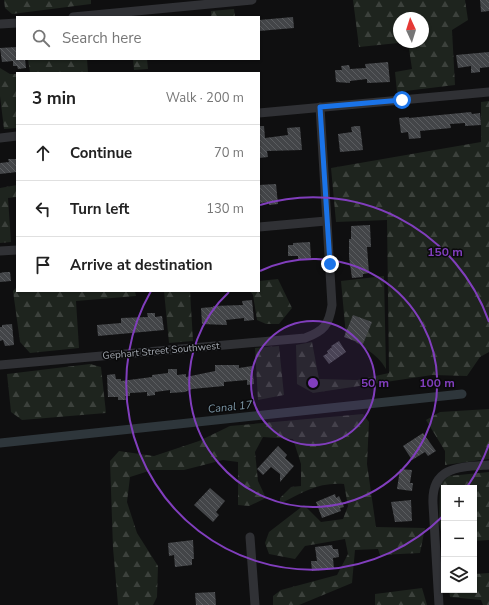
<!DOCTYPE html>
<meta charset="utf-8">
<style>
body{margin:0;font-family:"Nunito Sans",sans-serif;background:#f2f2f2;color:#222}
.controls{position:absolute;right:12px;bottom:12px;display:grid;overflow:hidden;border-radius:0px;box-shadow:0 1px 3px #0004}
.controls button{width:36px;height:36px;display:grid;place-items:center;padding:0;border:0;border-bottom:1px solid #e0e0e0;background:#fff;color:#222;font:20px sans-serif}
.compass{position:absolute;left:393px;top:12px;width:36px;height:36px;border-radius:50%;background:#fff;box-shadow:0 1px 3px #0004;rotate:356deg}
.stop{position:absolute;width:12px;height:12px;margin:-9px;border:3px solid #1a73e8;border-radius:50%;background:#fff}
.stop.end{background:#1a73e8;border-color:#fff;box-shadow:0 1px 4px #0008}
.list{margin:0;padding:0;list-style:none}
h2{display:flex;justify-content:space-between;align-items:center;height:52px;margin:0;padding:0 16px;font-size:17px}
h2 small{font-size:13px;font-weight:400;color:#767676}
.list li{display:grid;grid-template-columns:26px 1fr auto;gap:12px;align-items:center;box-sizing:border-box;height:56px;padding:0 16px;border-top:1px solid #e0e0e0}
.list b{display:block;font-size:15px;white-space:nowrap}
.list em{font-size:13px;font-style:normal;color:#767676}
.icon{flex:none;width:22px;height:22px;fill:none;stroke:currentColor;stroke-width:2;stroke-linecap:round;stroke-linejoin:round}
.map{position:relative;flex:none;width:489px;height:605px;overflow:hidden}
.search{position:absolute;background:#fff;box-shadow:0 1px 3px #0004;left:16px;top:16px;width:244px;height:44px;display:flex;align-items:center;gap:10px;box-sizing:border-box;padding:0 14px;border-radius:0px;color:#767676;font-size:15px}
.panel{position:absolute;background:#fff;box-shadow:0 1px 3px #0004;left:16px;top:72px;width:244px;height:220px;border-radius:0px}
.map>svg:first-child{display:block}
</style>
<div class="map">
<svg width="489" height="605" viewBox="0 0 489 605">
<defs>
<pattern id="forest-firs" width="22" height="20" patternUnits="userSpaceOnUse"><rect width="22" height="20" fill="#1e241e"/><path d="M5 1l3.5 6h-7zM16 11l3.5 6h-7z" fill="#3c413c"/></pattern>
<pattern id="building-back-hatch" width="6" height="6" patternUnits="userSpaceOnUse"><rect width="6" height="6" fill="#434548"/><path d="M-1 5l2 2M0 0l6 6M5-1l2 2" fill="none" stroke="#5b5d60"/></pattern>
</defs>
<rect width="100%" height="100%" fill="#0f0f10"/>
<!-- forest -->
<g fill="url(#forest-firs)" fill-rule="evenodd">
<path d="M4,0H91V4L12,14L5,8Z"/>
<path d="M353,0H465L468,20L452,30L455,85L397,92L395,72L412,69L408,42L359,47ZM399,18H423V42H399Z"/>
<path d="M234,9L235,17H211V11Z"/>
<path d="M28,59H87L88,73H22L30,72Z"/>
<path d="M133,59H147L148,69L134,70Z"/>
<path d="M0,68L10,74H17V128L4,129L0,96Z"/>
<path d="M489,101V352L480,357L467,376L432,375L313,393L297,384L296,345L312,342L319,379L357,380L389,373L387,220L336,222L331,168L481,142V102Z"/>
<path d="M17,185V197L8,198L11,242L0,243V188Z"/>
<path d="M384,276L386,369C377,353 360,345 346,336L341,281Z"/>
<path d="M278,279L292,308L279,324H266L257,320L253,295L250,291H259V281Z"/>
<path d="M17,287V291H135L136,296L76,301L79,348L30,353L20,342L13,291Z"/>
<path d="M164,291H190L193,341L169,343Z"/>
<path d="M279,346L284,395L258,400L255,348Z"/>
<path d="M90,364L101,367L106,413L22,420L11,412L7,374Z"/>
<path d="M489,409V459L445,465V451L426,420L440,412Z"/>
<path d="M363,414L369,422L367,464L376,527L425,528L420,553L380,555L378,549L355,550L352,583L299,605H273V596L281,590L337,575L348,554L345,539L305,546L295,559L269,554L265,543L269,532L304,505L321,522L343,519L348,506L344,484C319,482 303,492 280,504V498L291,487L301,486V464L293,439L263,437L255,452L258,481L266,498L249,506L238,505V462L223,460L184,470H152L130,477L127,502L137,533L158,566L157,597L153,605H118L113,548L110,461L119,451L154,456L199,441L230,426Z"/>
<path d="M489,472V540L474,541V488H444L443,541L439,522L440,484L449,476Z"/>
<path d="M489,573V605H483L481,600L450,597L449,590H474V574Z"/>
<path d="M422,588L427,605H375V594Z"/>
</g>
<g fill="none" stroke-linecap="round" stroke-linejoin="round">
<!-- canal -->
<path stroke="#2e363b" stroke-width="9" d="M0,443L462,394"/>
</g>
<!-- building -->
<g fill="url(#building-back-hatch)">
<path d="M480,0H489V11L481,12Z"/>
<path d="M293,17L294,28L259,31V20Z"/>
<path d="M17,47V59H25L26,68L18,69L17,66H13V61L2,62L0,48Z"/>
<path d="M489,52V67L480,68V72L471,73V66L458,68L456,55Z"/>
<path d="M388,62L390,82L367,83V79L350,81V83L336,82L335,70H342L341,66L349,65L350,69L366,68L365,64Z"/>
<path d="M471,112L472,114L480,113L481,125L465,126V123L450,124L451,128L420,131L421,138L409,139L408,132L401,133L399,118L409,117V118Z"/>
<path d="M259,126H264L265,138L288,135L287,128L300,127L302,150L267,151L268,157L259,158Z"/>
<path d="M356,126H360L363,150L340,152L338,134L352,132L351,127Z"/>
<path d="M8,159H17V172L0,174V163L9,162Z"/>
<path d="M276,184L278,204L269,205V202L259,203V185Z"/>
<path d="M370,225L371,247H367L369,273L363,274V277L352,278L349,257V239H351V226Z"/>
<path d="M310,242L311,259L298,260V256H288V245H293V243Z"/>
<path d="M5,272H10L11,281L0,282V273Z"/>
<path d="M252,300L254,320L244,321V318L226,320L227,325L202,324L201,308L213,307V306L243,305L242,301Z"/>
<path d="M147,313H155V317L162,316L164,330L98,336L97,325L121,323V318L148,317Z"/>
<path d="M353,315L372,322L363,344L344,337Z"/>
<path d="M12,324L14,345L5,346L3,340L0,341V327H2V325Z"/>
<path d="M339,341L346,352L329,364L323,356L328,353L327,351L332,347L331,346Z"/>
<path d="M215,365H239V368L252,366L254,384L247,385V380L224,382V386L192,389L185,392L170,393V390L155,392V395L147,396V392L130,393V396H125L126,400H118V397H108L107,375L115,374L116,379H121V381L152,377V375L168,373V369H177V375L186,374V377L215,371Z"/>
<path d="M423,433L436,451L428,456L425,452L412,460L403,446Z"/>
<path d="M278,446L287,455L285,458L294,466L280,482V474L271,467L263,475L257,469Z"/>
<path d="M400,469L412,470L410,483H413L412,491L397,489Z"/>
<path d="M210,488L225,501L216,512L219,515L213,522L194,505Z"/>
<path d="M335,494L336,498L339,496L344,507L340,508L341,511L322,518L316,502Z"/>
<path d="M411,500L412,521L395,522L391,502Z"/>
<path d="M193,540L194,559H192V565L175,567L174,555L169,556L168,543Z"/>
<path d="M332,545L333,549H338L339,557L333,558L334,569L312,571L311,561H317L315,547Z"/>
<path d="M215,592L216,605H196L195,593Z"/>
</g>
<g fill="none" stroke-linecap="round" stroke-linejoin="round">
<!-- street -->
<g stroke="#303135" stroke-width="9">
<path d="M73,17L252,0"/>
<path d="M0,24L17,23"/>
<path d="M259,113L489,92"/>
<path d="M0,138L17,136"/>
<path d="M259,227L326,221"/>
<path d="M0,251L17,250"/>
<path d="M0,365L305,338C324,331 329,325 332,305L320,107"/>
<path d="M250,537L255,605"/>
<path d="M439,605L433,504C431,466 460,467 489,465"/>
</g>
</g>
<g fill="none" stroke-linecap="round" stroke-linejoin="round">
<!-- route -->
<path stroke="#1a73e8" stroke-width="5" d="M330,264L320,107L402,100"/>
</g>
<!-- distance rings -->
<circle cx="313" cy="383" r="62" fill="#813ebd" fill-opacity=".12"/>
<g fill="none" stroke="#813ebd" stroke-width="2">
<circle cx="313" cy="383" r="62"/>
<path d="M260 271A124 124 0 1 1 229 292"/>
<path d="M489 444A186 186 0 0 1 467 487M443 516A186 186 0 0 1 151 291M260 205A186 186 0 0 1 489 322"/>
</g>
<g text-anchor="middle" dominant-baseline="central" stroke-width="3" stroke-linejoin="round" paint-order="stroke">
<!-- street labels -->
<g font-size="10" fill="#a2a7af" stroke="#0a0a0b">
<text transform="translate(161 351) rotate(-5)">Gephart Street Southwest</text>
</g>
<!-- water labels -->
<g font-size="11" font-style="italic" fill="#7c97a7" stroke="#0a0a0b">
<text transform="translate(230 407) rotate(-6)">Canal 17</text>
</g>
</g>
<circle cx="313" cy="383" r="6" fill="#813ebd" stroke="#0a0a0b" stroke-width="2"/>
<g font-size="12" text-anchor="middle" font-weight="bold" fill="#813ebd" stroke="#0a0a0b" stroke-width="3" stroke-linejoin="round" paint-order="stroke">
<text x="445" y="256">150 m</text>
<text x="375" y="387">50 m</text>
<text x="437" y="387">100 m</text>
</g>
</svg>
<div class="controls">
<button>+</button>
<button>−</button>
<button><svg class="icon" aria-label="layers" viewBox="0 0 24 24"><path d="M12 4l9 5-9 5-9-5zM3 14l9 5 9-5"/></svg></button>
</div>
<svg class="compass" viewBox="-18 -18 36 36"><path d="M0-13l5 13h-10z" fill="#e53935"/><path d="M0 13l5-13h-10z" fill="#767676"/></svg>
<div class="stop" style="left:402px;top:100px"></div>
<div class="stop end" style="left:330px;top:264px"></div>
<div class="search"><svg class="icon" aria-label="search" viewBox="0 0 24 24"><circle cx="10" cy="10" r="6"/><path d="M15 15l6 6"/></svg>Search here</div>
<section class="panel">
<h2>3 min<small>Walk · 200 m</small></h2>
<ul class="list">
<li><svg class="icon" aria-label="ahead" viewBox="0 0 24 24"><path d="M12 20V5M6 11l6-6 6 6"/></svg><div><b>Continue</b></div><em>70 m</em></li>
<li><svg class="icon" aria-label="left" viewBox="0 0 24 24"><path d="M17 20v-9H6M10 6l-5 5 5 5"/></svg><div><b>Turn left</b></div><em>130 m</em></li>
<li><svg class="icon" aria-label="arrive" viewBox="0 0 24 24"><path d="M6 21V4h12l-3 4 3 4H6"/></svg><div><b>Arrive at destination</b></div></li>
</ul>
</section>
</div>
